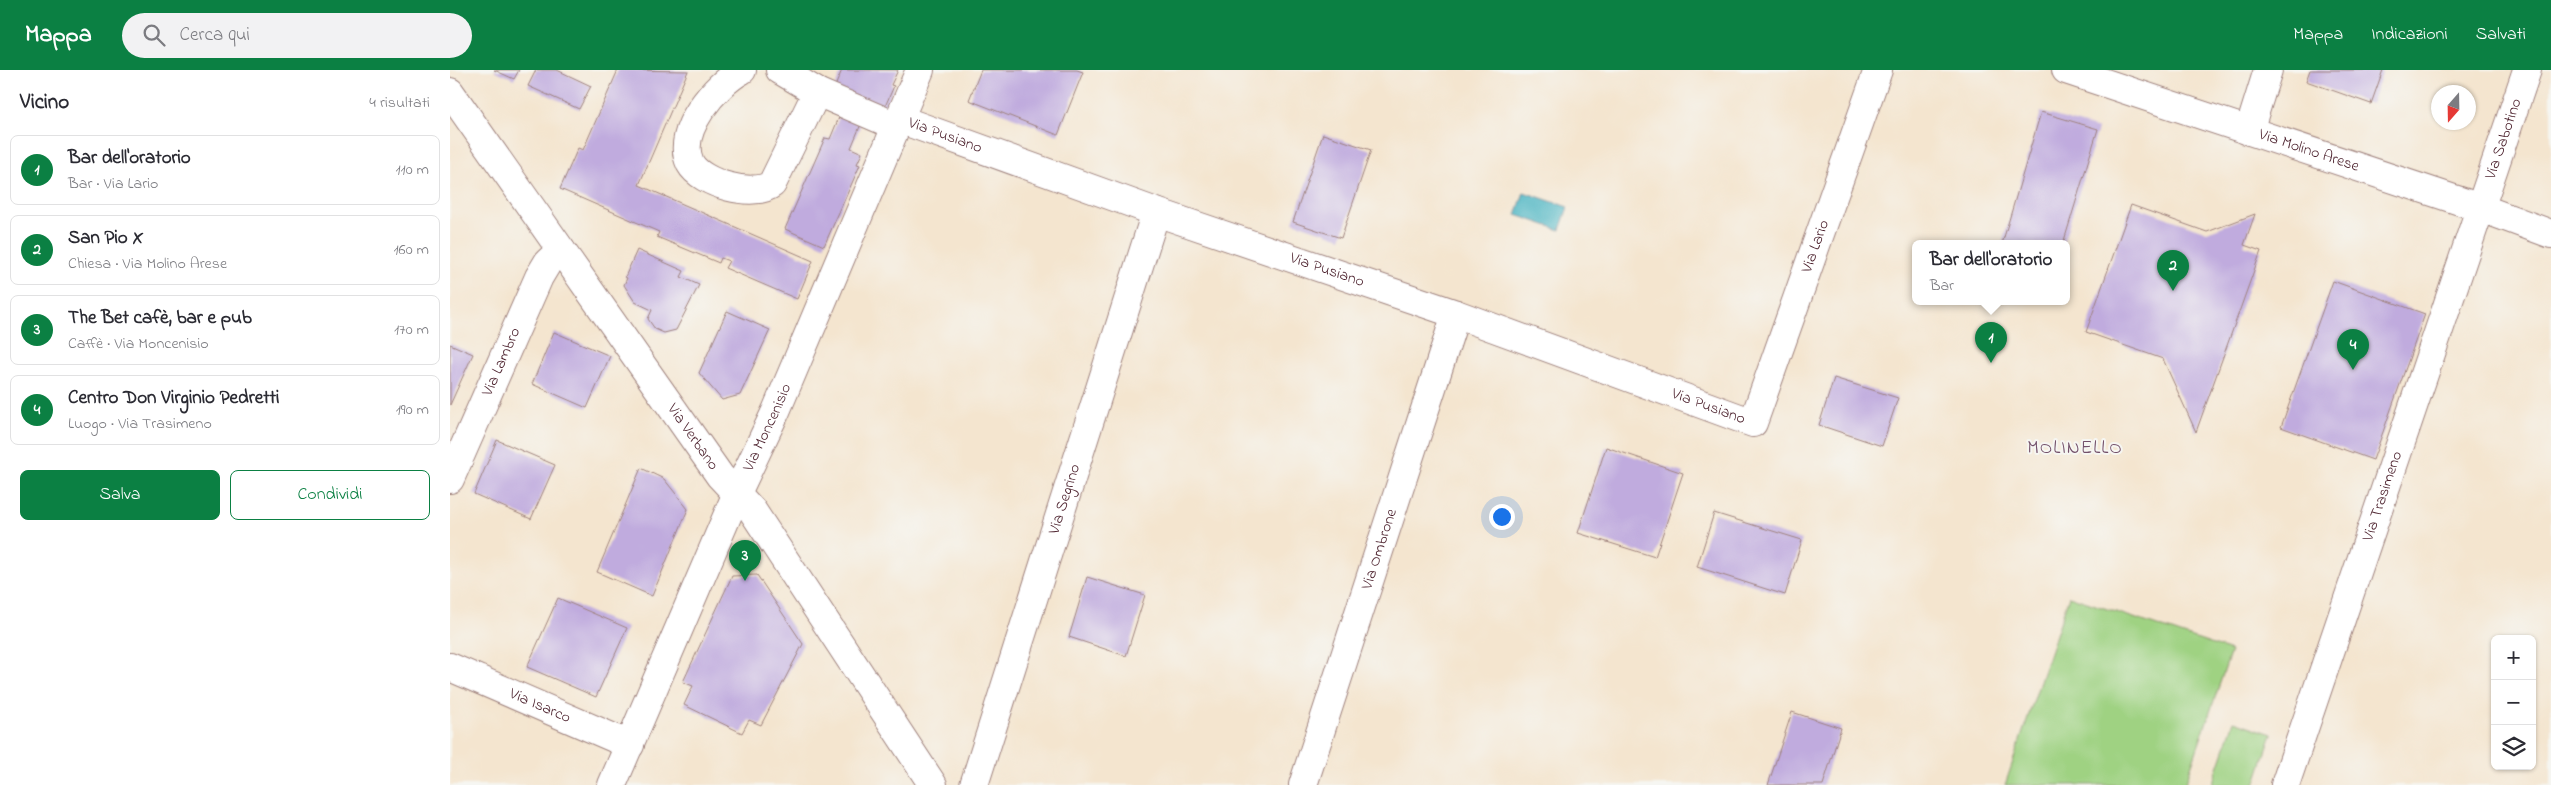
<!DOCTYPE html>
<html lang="it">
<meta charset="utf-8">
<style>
body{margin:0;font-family:"Indie Flower",sans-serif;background:#f2f2f3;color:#2b2b33}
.controls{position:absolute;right:15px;bottom:15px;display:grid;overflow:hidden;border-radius:8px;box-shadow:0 1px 4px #0004}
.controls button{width:45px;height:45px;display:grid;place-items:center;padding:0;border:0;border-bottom:1px solid #e1e1e2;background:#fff;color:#2b2b33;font:25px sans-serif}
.compass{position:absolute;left:1981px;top:15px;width:45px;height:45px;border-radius:50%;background:#fff;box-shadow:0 1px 4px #0004;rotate:200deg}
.you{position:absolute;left:1051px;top:446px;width:18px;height:18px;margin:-12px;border:4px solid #fff;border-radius:50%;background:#1a73e8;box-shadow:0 0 0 8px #1a73e833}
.badge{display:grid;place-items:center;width:32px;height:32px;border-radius:50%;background:#0b8043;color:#fff;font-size:16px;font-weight:700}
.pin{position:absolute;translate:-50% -41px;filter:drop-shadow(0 1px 2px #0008)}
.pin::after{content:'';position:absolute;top:26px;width:18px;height:15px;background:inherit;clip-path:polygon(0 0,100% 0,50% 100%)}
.popup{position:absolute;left:1462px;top:170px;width:158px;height:65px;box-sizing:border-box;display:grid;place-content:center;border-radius:8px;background:#fff;filter:drop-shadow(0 1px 4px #0005);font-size:16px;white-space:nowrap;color:#7c7c81}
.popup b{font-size:19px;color:#2b2b33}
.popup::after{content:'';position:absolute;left:50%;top:100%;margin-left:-10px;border:10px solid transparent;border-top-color:#fff}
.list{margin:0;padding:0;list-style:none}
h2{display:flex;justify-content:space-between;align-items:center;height:65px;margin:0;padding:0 20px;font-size:21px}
h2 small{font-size:16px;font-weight:400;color:#7c7c81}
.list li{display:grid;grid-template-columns:32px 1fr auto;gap:15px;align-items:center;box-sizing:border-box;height:70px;margin:0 10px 10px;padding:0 10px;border:1px solid #e1e1e2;border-radius:8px}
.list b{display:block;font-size:19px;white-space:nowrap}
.list p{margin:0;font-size:16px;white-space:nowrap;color:#7c7c81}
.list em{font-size:16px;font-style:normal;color:#7c7c81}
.actions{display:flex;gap:10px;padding:15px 20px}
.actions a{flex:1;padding:11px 0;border:1px solid #0b8043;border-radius:8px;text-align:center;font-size:18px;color:#0b8043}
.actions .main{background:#0b8043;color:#fff}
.icon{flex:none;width:28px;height:28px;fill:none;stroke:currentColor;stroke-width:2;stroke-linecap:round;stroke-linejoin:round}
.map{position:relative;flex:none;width:2101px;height:715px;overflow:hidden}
header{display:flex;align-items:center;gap:30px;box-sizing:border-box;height:70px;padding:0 25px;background:#0b8043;color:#fff}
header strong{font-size:24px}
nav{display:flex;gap:28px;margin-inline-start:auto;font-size:18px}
.search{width:350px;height:45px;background:#f2f2f3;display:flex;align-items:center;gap:12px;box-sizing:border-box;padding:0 18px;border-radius:28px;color:#7c7c81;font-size:19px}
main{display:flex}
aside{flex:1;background:#fff}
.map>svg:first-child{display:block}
</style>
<header>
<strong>Mappa</strong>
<div class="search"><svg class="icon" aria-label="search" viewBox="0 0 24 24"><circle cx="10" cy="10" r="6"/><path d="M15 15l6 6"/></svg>Cerca qui</div>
<nav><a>Mappa</a><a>Indicazioni</a><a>Salvati</a></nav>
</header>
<main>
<aside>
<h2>Vicino<small>4 risultati</small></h2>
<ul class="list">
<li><span class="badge">1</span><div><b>Bar dell'oratorio</b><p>Bar · Via Lario</p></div><em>110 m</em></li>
<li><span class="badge">2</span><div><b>San Pio X</b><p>Chiesa · Via Molino Arese</p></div><em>160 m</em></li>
<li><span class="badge">3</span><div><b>The Bet cafè, bar e pub</b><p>Caffè · Via Moncenisio</p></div><em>170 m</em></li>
<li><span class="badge">4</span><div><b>Centro Don Virginio Pedretti</b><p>Luogo · Via Trasimeno</p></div><em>190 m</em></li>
</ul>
<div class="actions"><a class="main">Salva</a><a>Condividi</a></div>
</aside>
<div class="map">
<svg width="2101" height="715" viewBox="0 0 2101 715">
<rect width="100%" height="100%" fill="#f6f6f2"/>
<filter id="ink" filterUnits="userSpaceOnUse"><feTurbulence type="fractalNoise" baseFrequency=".02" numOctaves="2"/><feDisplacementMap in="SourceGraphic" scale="10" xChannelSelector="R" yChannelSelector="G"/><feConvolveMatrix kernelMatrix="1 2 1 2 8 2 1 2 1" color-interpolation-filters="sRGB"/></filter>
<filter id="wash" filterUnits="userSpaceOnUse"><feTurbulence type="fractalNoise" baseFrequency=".0096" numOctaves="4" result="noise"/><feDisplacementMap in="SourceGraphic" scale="20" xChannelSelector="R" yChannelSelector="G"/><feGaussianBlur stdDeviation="1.12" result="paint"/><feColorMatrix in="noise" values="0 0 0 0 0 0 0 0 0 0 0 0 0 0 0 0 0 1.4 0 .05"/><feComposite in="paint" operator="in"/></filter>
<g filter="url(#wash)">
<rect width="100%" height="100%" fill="#f4e5cf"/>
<!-- green -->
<g fill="#9fd282" stroke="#747856">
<path d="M1619,526L1781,581L1735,715H1555Z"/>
<path d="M1784,651L1822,664L1805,715H1762Z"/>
</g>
<!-- water -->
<path fill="#43b1c0" stroke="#466876" d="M1074,122L1118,137L1110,160L1066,145Z"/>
<g id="blocks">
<!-- building -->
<g fill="#c0abde">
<path d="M44,0H69L64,9Z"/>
<path d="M86,0H107L141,16L129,39L78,16Z"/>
<path d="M168,0L238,1L189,115L363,191L347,229L275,198L279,191L271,188L269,193L207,167L209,162L110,119L128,78L133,80Z"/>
<path d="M392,0H448L441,15L444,16L433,41L384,19Z"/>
<path d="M531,0H627L633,2L608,65L519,30Z"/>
<path d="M1860,0H1933L1921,34L1856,11Z"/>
<path d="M1591,42L1648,59L1613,174H1552Z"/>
<path d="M390,45L411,54L401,78L412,83L407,94L410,95L374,176L335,159L375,68L380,69Z"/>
<path d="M873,64L921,80L891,168L843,152Z"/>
<path d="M1681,135L1757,162L1805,144L1794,175L1811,181L1746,362L1713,289L1636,262Z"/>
<path d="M187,180L234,201L231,207L249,215L226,260L214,263L205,259L198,249L202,240L185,232L174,215L177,208L175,207Z"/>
<path d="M1883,211L1975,244L1923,390L1831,357Z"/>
<path d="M277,241L320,260L290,325L272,330L249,303Z"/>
<path d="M104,262L160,286L137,338L82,314Z"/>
<path d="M0,274L23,284L0,335Z"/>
<path d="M1384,308L1448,328L1432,376L1369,355Z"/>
<path d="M47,370L105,395L81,449L24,424Z"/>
<path d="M1156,377L1233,403L1205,487L1128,463Z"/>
<path d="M191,398L214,409L238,439L202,526L147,502Z"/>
<path d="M1264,443L1352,470L1335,525L1247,497Z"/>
<path d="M307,505L353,574L311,655L299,650L292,663L234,635L243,616L233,612L282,506Z"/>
<path d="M637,507L695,525L676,586L619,567Z"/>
<path d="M108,528L177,558L146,627L77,597Z"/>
<path d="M1342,642L1391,658L1373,715H1318Z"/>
</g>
</g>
</g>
<g filter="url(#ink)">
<use href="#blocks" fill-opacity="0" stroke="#9f827d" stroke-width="1"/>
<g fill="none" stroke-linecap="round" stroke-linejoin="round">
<!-- minor casing -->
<g stroke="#9f827d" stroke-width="30">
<g id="minor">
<path d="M292,0C266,14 225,61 240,93C251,114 304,128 322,114L367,22"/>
<path d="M330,0L367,22L446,56"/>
<path id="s1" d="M0,22L270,406L302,440L483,715"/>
<path id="s2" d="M449,49L706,142L1006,244L1303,353L1428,0"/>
<path d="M1799,61L1818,0"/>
<path id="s3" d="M0,409L89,207L98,192L111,180"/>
<path id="s4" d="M0,597L180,675"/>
<path id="s5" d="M162,715L287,423L326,341L470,0"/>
<path id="s6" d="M524,715L706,142"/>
<path id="s7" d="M853,715L1006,244"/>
<path id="s8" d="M1835,715L2077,0"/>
</g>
</g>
<!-- tertiary casing -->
<g stroke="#9f827d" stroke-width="30">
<g id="tertiary">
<path id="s9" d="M1616,0L2031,138L2101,164"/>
</g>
</g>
<!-- minor -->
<use href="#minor" stroke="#fff" stroke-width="28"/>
<!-- tertiary -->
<use href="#tertiary" stroke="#fff" stroke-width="28"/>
</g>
</g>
<g text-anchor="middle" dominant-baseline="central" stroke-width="4" stroke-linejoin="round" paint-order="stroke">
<!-- street labels -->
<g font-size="16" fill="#4a1f2b" stroke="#f6f6f2">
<text stroke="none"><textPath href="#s2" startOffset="49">Via Pusiano</textPath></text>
<text stroke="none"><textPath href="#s8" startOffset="682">Via Sabotino</textPath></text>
<text stroke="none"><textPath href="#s9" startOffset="256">Via Molino Arese</textPath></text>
<text stroke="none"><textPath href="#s2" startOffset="1094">Via Lario</textPath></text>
<text stroke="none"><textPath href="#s2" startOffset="454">Via Pusiano</textPath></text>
<text stroke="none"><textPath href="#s3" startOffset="128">Via Lambro</textPath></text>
<text stroke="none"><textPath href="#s2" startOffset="859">Via Pusiano</textPath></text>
<text stroke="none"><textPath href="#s5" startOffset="390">Via Moncenisio</textPath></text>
<text stroke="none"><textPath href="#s1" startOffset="422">Via Verbano</textPath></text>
<text stroke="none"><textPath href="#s8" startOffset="305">Via Trasimeno</textPath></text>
<text stroke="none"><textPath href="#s6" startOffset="300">Via Segrino</textPath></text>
<text stroke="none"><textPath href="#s7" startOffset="248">Via Ombrone</textPath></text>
<text stroke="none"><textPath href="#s4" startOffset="98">Via Isarco</textPath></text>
</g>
<!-- quarter labels -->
<g font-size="19" letter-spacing="1" fill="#73506a" stroke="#f6f6f2">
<text x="1625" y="378">MOLINELLO</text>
</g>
</g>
</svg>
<div class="controls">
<button>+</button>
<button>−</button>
<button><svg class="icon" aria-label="layers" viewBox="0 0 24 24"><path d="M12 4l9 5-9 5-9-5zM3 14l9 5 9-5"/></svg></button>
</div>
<svg class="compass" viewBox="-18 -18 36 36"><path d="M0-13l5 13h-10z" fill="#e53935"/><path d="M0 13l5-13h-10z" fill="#7c7c81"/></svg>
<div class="you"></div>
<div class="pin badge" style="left:1541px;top:293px">1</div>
<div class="popup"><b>Bar dell'oratorio</b>Bar</div>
<div class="pin badge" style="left:1723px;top:221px">2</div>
<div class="pin badge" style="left:295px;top:511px">3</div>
<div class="pin badge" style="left:1903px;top:300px">4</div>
</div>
</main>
